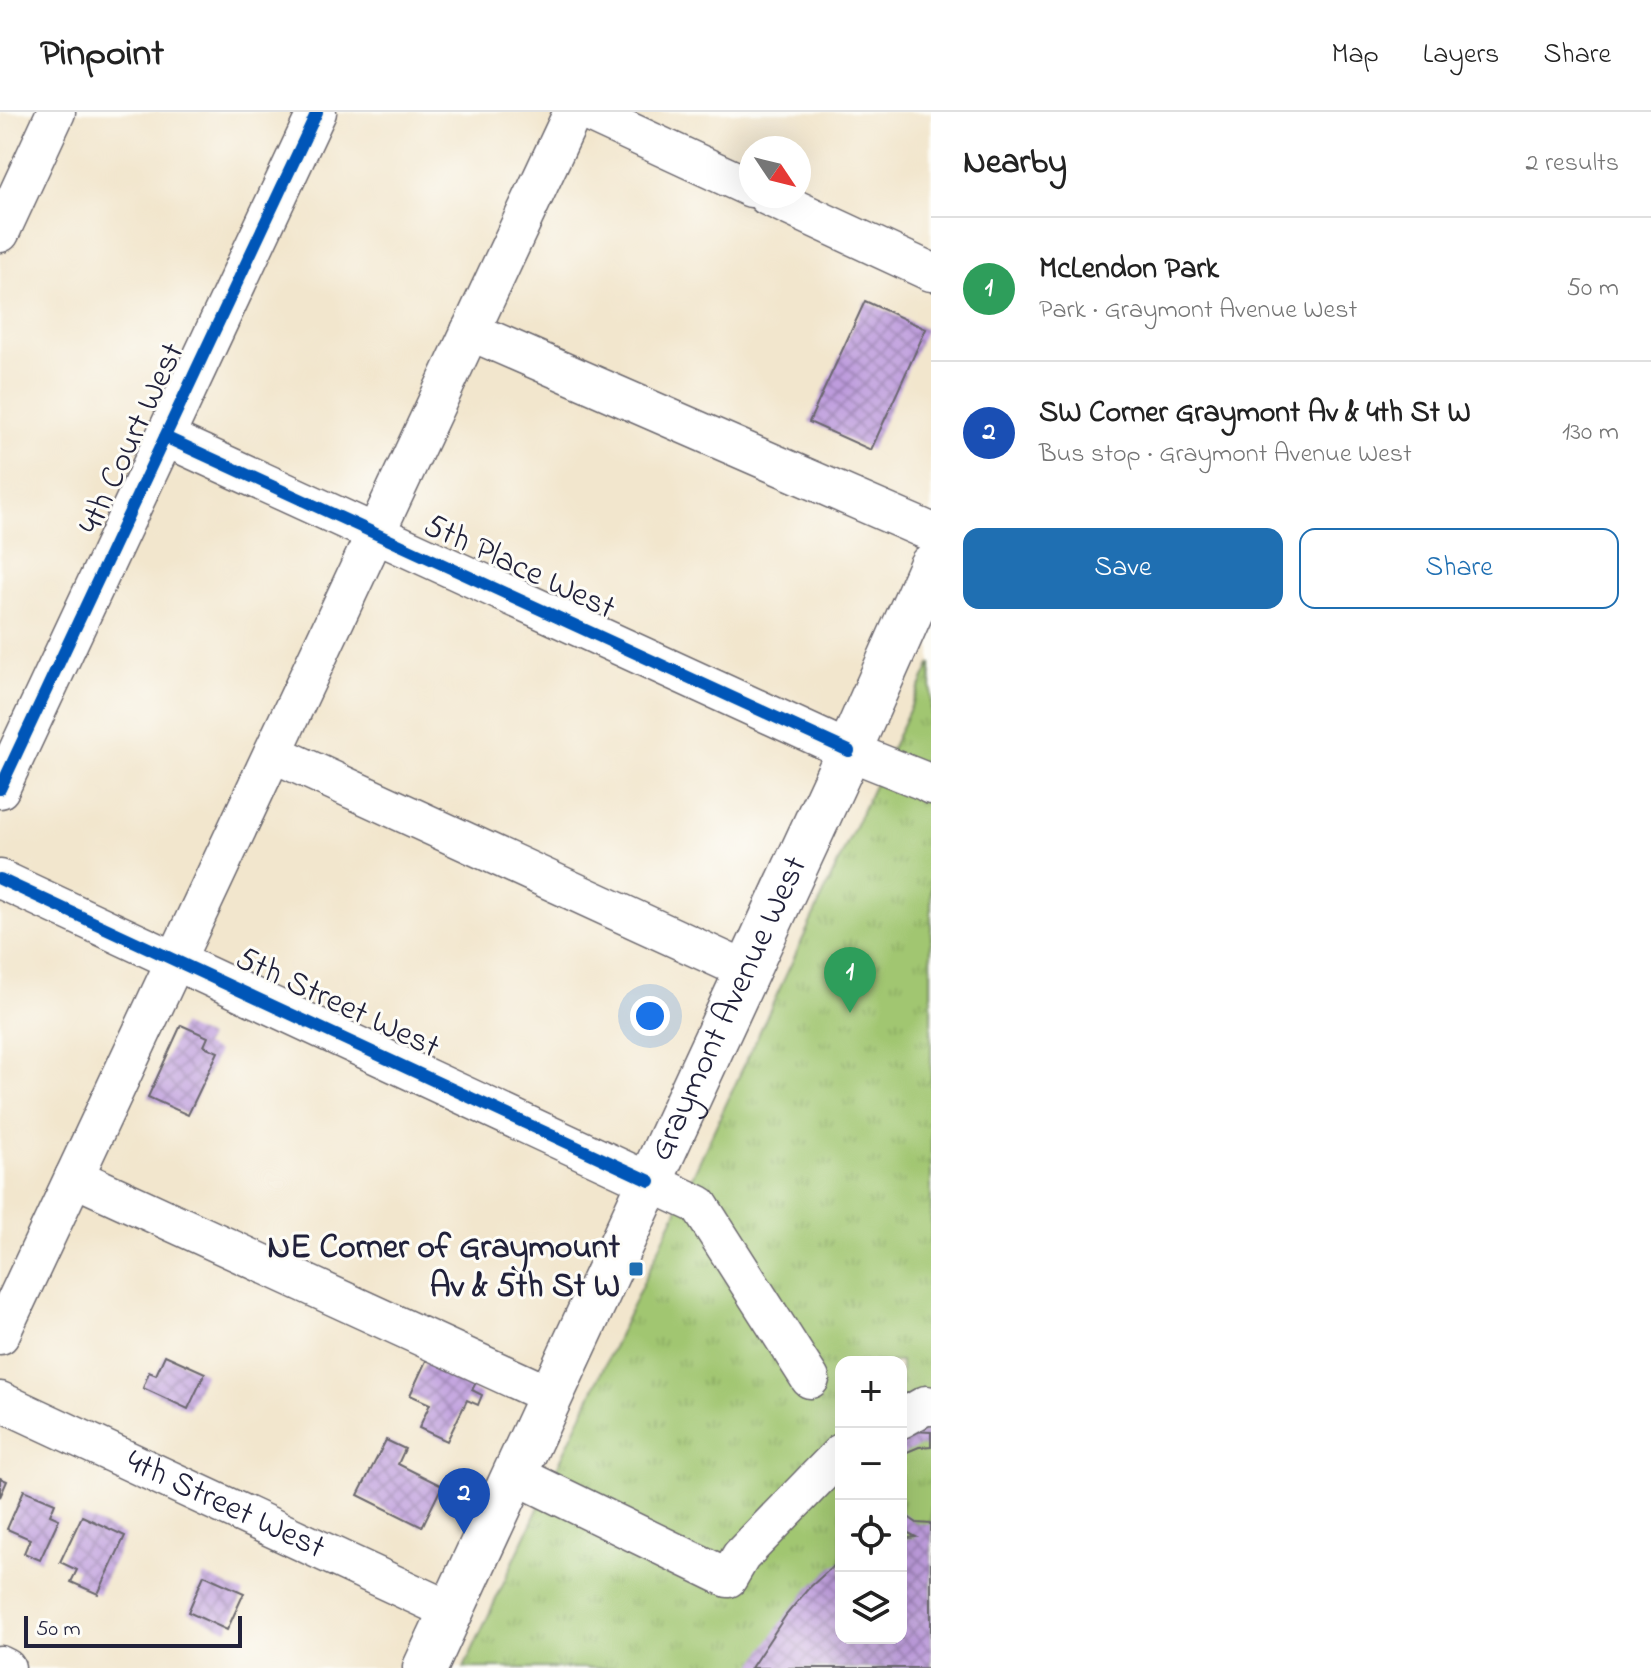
<!DOCTYPE html>
<meta charset="utf-8">
<style>
body{margin:0;font-family:"Indie Flower",sans-serif;background:#f2f2f2;color:#222}
.controls{position:absolute;right:24px;bottom:24px;display:grid;overflow:hidden;border-radius:16px;box-shadow:0 8px 32px #0002}
.controls button{width:72px;height:72px;display:grid;place-items:center;padding:0;border:0;border-bottom:2px solid #e0e0e0;background:#fff;color:#222;font:40px sans-serif}
.compass{position:absolute;left:739px;top:24px;width:72px;height:72px;border-radius:50%;background:#fff;box-shadow:0 8px 32px #0002;rotate:125deg}
.scale{position:absolute;left:24px;bottom:20px;width:218px;box-sizing:border-box;padding-left:8px;border:4px solid #22223b;border-top:0;font-size:22px;line-height:28px;white-space:nowrap;color:#22223b;-webkit-text-stroke:6px #fdfcf7;paint-order:stroke}
.you{position:absolute;left:650px;top:904px;width:28px;height:28px;margin:-20px;border:6px solid #fff;border-radius:50%;background:#1a73e8;box-shadow:0 0 0 12px #1a73e833}
.badge{display:grid;place-items:center;width:52px;height:52px;border-radius:50%;background:#1f6fb2;color:#fff;font-size:26px;font-weight:700}
.pin{position:absolute;translate:-50% -66px;filter:drop-shadow(0 2px 4px #0008)}
.pin::after{content:'';position:absolute;top:42px;width:28px;height:24px;background:inherit;clip-path:polygon(0 0,100% 0,50% 100%)}
.list{margin:0;padding:0;list-style:none}
h2{display:flex;justify-content:space-between;align-items:center;height:104px;margin:0;padding:0 32px;font-size:34px}
h2 small{font-size:26px;font-weight:400;color:#767676}
.list li{display:grid;grid-template-columns:52px 1fr auto;gap:24px;align-items:center;box-sizing:border-box;height:144px;padding:0 32px;border-top:2px solid #e0e0e0}
.list b{display:block;font-size:30px;white-space:nowrap}
.list p{margin:0;font-size:26px;white-space:nowrap;color:#767676}
.list em{font-size:26px;font-style:normal;color:#767676}
.actions{display:flex;gap:16px;padding:24px 32px}
.actions a{flex:1;padding:18px 0;border:2px solid #1f6fb2;border-radius:16px;text-align:center;font-size:28px;color:#1f6fb2}
.actions .main{background:#1f6fb2;color:#fff}
.icon{flex:none;width:44px;height:44px;fill:none;stroke:currentColor;stroke-width:2;stroke-linecap:round;stroke-linejoin:round}
.map{position:relative;flex:none;width:931px;height:1556px;overflow:hidden}
header{display:flex;align-items:center;gap:48px;box-sizing:border-box;height:112px;padding:0 40px;background:#fff;border-bottom:2px solid #e0e0e0}
header strong{font-size:38px}
nav{display:flex;gap:44px;margin-inline-start:auto;font-size:28px}
main{display:flex}
aside{flex:1;background:#fff}
.map>svg:first-child{display:block}
</style>
<header>
<strong>Pinpoint</strong>
<nav><a>Map</a><a>Layers</a><a>Share</a></nav>
</header>
<main>
<div class="map">
<svg width="931" height="1556" viewBox="0 0 931 1556">
<defs>
<pattern id="park-tufts" width="24" height="20" patternUnits="userSpaceOnUse" patternTransform="scale(2)"><rect width="24" height="20" fill="#a1c671"/><path d="M3 7l-1-3M5 7V3M7 7l1-3M15 17l-1-3M17 17v-4M19 17l1-3" fill="none" stroke="#8aaa63"/></pattern>
<pattern id="building-cross-hatch" width="8" height="8" patternUnits="userSpaceOnUse" patternTransform="scale(2)"><rect width="8" height="8" fill="#be9cdd"/><path d="M0 0l8 8M0 8l8-8" fill="none" stroke="#9a7fb4"/></pattern>
</defs>
<rect width="100%" height="100%" fill="#fdfcf7"/>
<filter id="ink" filterUnits="userSpaceOnUse"><feTurbulence type="fractalNoise" baseFrequency=".0125" numOctaves="2"/><feDisplacementMap in="SourceGraphic" scale="16" xChannelSelector="R" yChannelSelector="G"/><feConvolveMatrix kernelMatrix="1 2 1 2 8 2 1 2 1" color-interpolation-filters="sRGB"/></filter>
<filter id="wash" filterUnits="userSpaceOnUse"><feTurbulence type="fractalNoise" baseFrequency=".006" numOctaves="4" result="noise"/><feDisplacementMap in="SourceGraphic" scale="32" xChannelSelector="R" yChannelSelector="G"/><feGaussianBlur stdDeviation="1.8" result="paint"/><feColorMatrix in="noise" values="0 0 0 0 0 0 0 0 0 0 0 0 0 0 0 0 0 1.4 0 .05"/><feComposite in="paint" operator="in"/></filter>
<g filter="url(#wash)">
<rect width="100%" height="100%" fill="#f2e6cd"/>
<!-- park -->
<path fill="url(#park-tufts)" stroke="#627456" stroke-width="2" fill-rule="evenodd" d="M931,551V1556H464ZM841,1250H901V1526H841Z"/>
<g id="blocks">
<!-- building -->
<g fill="url(#building-cross-hatch)">
<path d="M865,189L926,217L871,338L809,310Z"/>
<path d="M181,913L208,925L204,934L218,940L188,1003L148,985Z"/>
<path d="M431,1238L481,1261L472,1278L482,1283L478,1293L467,1288L447,1329L419,1316L430,1292L410,1283Z"/>
<path d="M165,1243L205,1261L188,1297L143,1276L149,1260L156,1263Z"/>
<path d="M913,1319L931,1320V1334L919,1335L907,1340L901,1346V1327Z"/>
<path d="M386,1328L405,1337L398,1352L442,1374L422,1415L358,1383Z"/>
<path d="M0,1366L7,1369L0,1385Z"/>
<path d="M24,1378L55,1391L50,1403L59,1407L40,1448L24,1441L30,1427L7,1417Z"/>
<path d="M901,1400L917,1411L931,1412V1556H751L786,1503L808,1477L832,1455L841,1450V1526H901V1427L916,1425L901,1417Z"/>
<path d="M82,1404L125,1424L98,1482L71,1470L77,1458L60,1450Z"/>
<path d="M204,1463L244,1481L227,1518L188,1500Z"/>
</g>
</g>
</g>
<g filter="url(#ink)">
<use href="#blocks" fill-opacity="0" stroke="#6b676e" stroke-width="2"/>
<g fill="none" stroke-linecap="round" stroke-linejoin="round">
<!-- minor casing -->
<g stroke="#6b676e" stroke-width="41">
<g id="minor">
<path d="M587,0L751,76"/>
<path d="M767,84L931,160"/>
<path d="M0,121L56,0"/>
<path d="M470,219L931,420"/>
<path d="M165,325L849,639L924,669L931,673"/>
<path d="M273,641L747,859"/>
<path d="M0,677L317,0"/>
<path d="M0,767L699,1093L810,1267"/>
<path d="M74,1065L551,1284"/>
<path d="M0,1223L573,0"/>
<path id="s1" d="M0,1289L451,1499"/>
<path d="M901,1307L926,1293L931,1294"/>
<path d="M514,1362L728,1466L741,1444L841,1341"/>
<path d="M0,1553L6,1556"/>
</g>
</g>
<!-- major casing -->
<g stroke="#6b676e" stroke-width="47">
<g id="major">
<path id="s2" d="M425,1556L849,639L931,454"/>
</g>
</g>
<!-- minor -->
<use href="#minor" stroke="#fff" stroke-width="38"/>
<!-- major -->
<use href="#major" stroke="#fff" stroke-width="44"/>
<!-- cycleway casing -->
<g stroke="#fdfcf7" stroke-width="17">
<g id="cycleway">
<path d="M165,325L849,639"/>
<path d="M0,677L317,0"/>
<path d="M0,767L650,1069"/>
</g>
</g>
<!-- cycleway -->
<use href="#cycleway" stroke="#0057b8" stroke-width="12"/>
</g>
</g>
<!-- markers -->
<rect fill="#1f6fb2" stroke="#fdfcf7" stroke-width="3" x="628" y="1149" width="16" height="16" rx="4"/>
<g text-anchor="middle" dominant-baseline="central" stroke-width="6" stroke-linejoin="round" paint-order="stroke">
<!-- street labels -->
<g font-size="34" fill="#22223b" stroke="#fdfcf7">
<text transform="translate(133 327) rotate(-65)">4th Court West</text>
<text transform="translate(519 456) rotate(25)">5th Place West</text>
<text transform="translate(337 892) rotate(25)">5th Street West</text>
<text stroke="none"><textPath href="#s2" startOffset="726">Graymont Avenue West</textPath></text>
<text stroke="none"><textPath href="#s1" startOffset="248">4th Street West</textPath></text>
</g>
<!-- poi labels -->
<g font-size="34" font-weight="bold" fill="#22223b" stroke="#fdfcf7" text-anchor="end">
<text x="620" y="1137">NE Corner of Graymount<tspan x="620" dy="39">Av &amp; 5th St W</tspan></text>
</g>
</g>
</svg>
<div class="controls">
<button>+</button>
<button>−</button>
<button><svg class="icon" aria-label="locate" viewBox="0 0 24 24"><circle cx="12" cy="12" r="6"/><path d="M12 2v4M12 18v4M2 12h4M18 12h4"/></svg></button>
<button><svg class="icon" aria-label="layers" viewBox="0 0 24 24"><path d="M12 4l9 5-9 5-9-5zM3 14l9 5 9-5"/></svg></button>
</div>
<svg class="compass" viewBox="-18 -18 36 36"><path d="M0-13l5 13h-10z" fill="#e53935"/><path d="M0 13l5-13h-10z" fill="#767676"/></svg>
<div class="scale">50 m</div>
<div class="you"></div>
<div class="pin badge" style="left:850px;top:901px;background:#2e9e5b">1</div>
<div class="pin badge" style="left:464px;top:1422px;background:#1a4fb4">2</div>
</div>
<aside>
<h2>Nearby<small>2 results</small></h2>
<ul class="list">
<li><span class="badge" style="background:#2e9e5b">1</span><div><b>McLendon Park</b><p>Park · Graymont Avenue West</p></div><em>50 m</em></li>
<li><span class="badge" style="background:#1a4fb4">2</span><div><b>SW Corner Graymont Av &amp; 4th St W</b><p>Bus stop · Graymont Avenue West</p></div><em>130 m</em></li>
</ul>
<div class="actions"><a class="main">Save</a><a>Share</a></div>
</aside>
</main>
